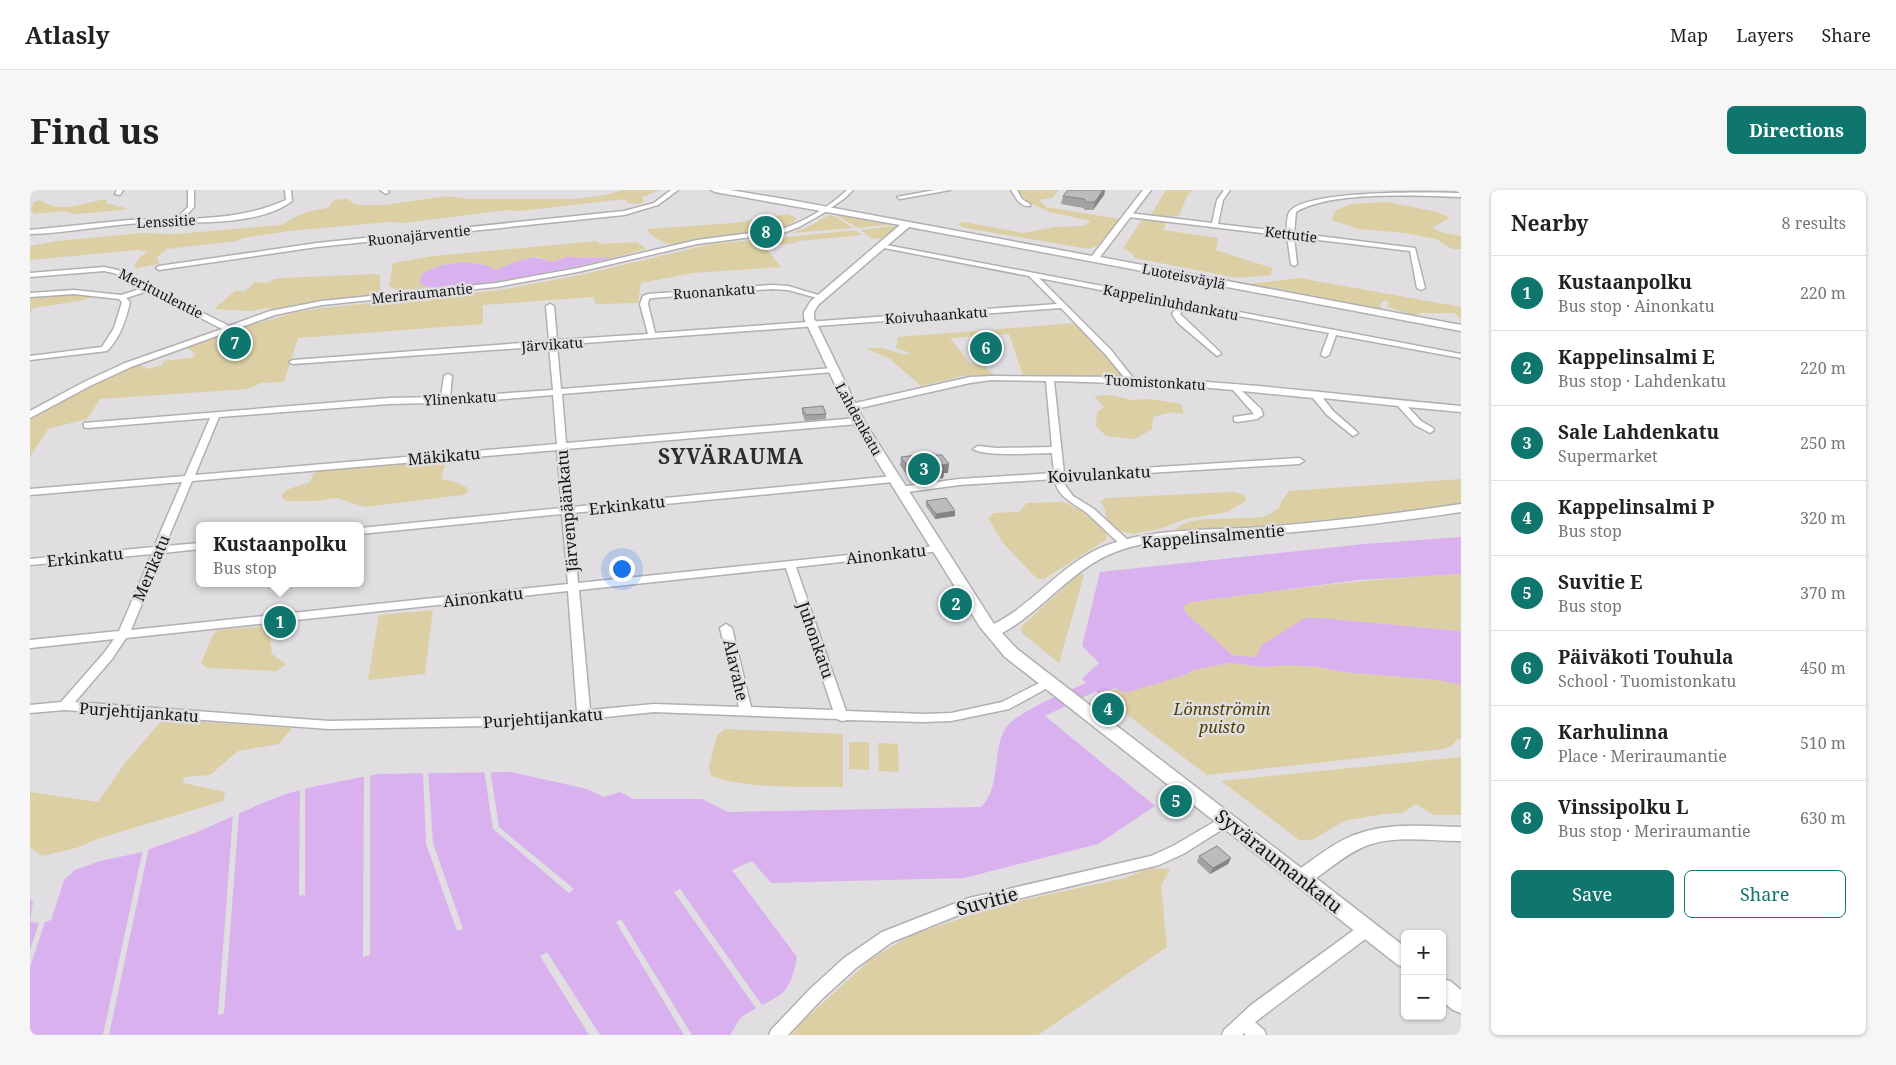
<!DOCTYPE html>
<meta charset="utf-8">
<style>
body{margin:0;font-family:"Noto Serif",serif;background:#f6f6f6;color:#222}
.controls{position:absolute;right:15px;bottom:15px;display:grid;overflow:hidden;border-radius:8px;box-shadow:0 1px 4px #0004}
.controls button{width:45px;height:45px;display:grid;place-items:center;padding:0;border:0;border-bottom:1px solid #e0e0e0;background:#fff;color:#222;font:25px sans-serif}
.you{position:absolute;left:591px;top:378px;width:18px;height:18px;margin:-12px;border:4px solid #fff;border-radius:50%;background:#1a73e8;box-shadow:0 0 0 8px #1a73e833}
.badge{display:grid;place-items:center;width:32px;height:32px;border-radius:50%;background:#0f766e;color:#fff;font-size:16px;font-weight:700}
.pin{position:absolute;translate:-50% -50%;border:2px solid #fff;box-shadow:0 1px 5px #0006}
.popup{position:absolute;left:166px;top:332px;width:168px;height:65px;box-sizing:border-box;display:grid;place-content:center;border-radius:8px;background:#fff;filter:drop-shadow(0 1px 4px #0005);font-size:16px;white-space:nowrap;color:#767676}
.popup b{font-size:19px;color:#222}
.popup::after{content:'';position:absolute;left:50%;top:100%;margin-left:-10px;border:10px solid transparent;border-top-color:#fff}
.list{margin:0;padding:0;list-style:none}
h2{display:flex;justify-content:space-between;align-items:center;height:65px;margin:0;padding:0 20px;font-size:21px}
h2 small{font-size:16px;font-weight:400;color:#767676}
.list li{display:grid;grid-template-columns:32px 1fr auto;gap:15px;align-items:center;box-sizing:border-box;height:75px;padding:0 20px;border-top:1px solid #e0e0e0}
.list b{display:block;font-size:19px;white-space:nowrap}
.list p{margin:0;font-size:16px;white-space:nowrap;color:#767676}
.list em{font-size:16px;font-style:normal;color:#767676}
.actions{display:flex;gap:10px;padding:15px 20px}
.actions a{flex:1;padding:11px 0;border:1px solid #0f766e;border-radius:8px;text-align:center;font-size:18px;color:#0f766e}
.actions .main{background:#0f766e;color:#fff}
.map{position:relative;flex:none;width:1431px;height:845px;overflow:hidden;border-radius:8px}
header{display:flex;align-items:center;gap:30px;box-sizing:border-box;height:70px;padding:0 25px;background:#fff;border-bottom:1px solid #e0e0e0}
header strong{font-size:24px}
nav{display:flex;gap:28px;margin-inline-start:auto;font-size:18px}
.intro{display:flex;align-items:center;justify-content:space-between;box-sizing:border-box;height:120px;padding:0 30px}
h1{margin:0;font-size:35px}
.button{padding:12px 22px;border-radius:8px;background:#0f766e;color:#fff;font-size:18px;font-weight:700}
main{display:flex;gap:30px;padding:0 30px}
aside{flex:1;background:#fff;border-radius:8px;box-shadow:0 1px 4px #0004}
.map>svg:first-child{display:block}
</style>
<header>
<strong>Atlasly</strong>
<nav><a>Map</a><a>Layers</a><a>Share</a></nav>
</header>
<div class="intro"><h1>Find us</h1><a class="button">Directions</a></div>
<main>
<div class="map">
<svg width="1431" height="845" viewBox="0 0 1431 845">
<rect width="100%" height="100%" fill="#e0dee1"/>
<!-- green -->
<g fill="#dccfa4">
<path d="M594,0H630L612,7L614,12L609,14L597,13L596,9L489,21L477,20L374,33L359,32L259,41L213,48L207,51L137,59L127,67L129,74L106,78L104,76L109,68L118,62L107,60L0,70V56L27,51L112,43L145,44L252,35C265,25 281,20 298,18L304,10L317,9L327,15H354L417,6L440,9H545L575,5Z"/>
<path d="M988,0H1029L1022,8L1009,10L1016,17L1090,29L1067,56L1059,59L936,38L927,34L934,32L993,43L1024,37L1053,36L1061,31L1019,22L998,12Z"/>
<path d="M1136,0H1162L1157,6L1149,26L1139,27L1133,40L1188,48L1186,60L1242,78L1241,85L1208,88L1104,68L1103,64L1093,58L1113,28H1119Z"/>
<path d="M77,9L76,13L99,19L60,23L43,24L36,21L4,24L0,19L4,12L10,10C31,25 55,12 77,9Z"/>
<path d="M1357,12L1407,22L1420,28L1403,37L1410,42L1431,46V59H1422L1406,49L1375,43L1328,39L1302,30L1305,21L1321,14Z"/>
<path d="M806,23L865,34L828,38L805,25Z"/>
<path d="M758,24L767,28C757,45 695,45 675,48C664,49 653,54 642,54C633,54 625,47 618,42V39L704,33Z"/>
<path d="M799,25L806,27L823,38L762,43L778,37Z"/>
<path d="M862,36L866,37L851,49L841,48L831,40Z"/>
<path d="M818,41H826L832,45L768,51L764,53L735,57L751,77L663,83L611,93L608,113L566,114L563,107L453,115V134L268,148L254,192L231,193L218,199L70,209L57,229L18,239L0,267V228L62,195L109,174L118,179L132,175L134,171L162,168L166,164L156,157L225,133H229L263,123L291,118L470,100L555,84L681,54Z"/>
<path d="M567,51L570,54L607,52L616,59L583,68L536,67L523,72L507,67L484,72L468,79H463L456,75L433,72L412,75L394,82L391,87L392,95L402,99L366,100L359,96L363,73L403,66Z"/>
<path d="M346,84L350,85V104L268,114L244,119L237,118L221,121L184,119L205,101H215L225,92L237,93L244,89L254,88Z"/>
<path d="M1269,88L1431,117V136L1430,129L1425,123H1391L1383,126L1358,117L1359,112L1355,110L1349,115L1358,123L1210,95Z"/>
<path d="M34,104L63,107L49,111L3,118L0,124V107Z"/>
<path d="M1046,133L1093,187L993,186L979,144L920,148L940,173L953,176L965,185L933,186L891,196L860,169L836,158H853L871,164H883L866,158L868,147Z"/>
<path d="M1081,205L1102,210L1120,209L1151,214L1154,224L1141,222L1123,227L1122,239L1105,249L1076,246L1066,236L1067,222L1074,217L1064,206Z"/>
<path d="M407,271L415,275L411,289L426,292L437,298L438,302L433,305L335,317L306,308L286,311H257L252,308V304L259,299L280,292L283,284L290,280Z"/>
<path d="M1431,289V313C1361,324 1291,331 1221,337C1197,339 1168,345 1145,340C1158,323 1213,331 1232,327C1238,326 1244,321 1249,318L1251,312L1259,301Z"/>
<path d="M1202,302L1212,304L1217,309C1211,316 1205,316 1198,322L1155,329L1133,338L1103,344L1090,341L1076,328L1075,319L1070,311L1076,308Z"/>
<path d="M1031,312C1050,316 1063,331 1077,343L1076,350L1014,389H1007L973,353L958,328L964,323L989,322L997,313Z"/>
<path d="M1049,384L1054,385L1029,473L992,443L991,437Z"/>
<path d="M1431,384V441L1290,428L1226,467L1201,465L1155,422L1154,415L1162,412C1252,400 1341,388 1431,384Z"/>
<path d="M403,420L395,484L338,490L349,425Z"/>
<path d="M238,436L246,439L240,450L242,464L256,474L247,481L177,478L171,473L183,445L188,440Z"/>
<path d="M1200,473L1234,477L1257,475L1288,477L1312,482L1408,490L1431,495V549H1427L1422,556L1413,559L1177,585L1068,503L1152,486L1164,480Z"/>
<path d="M133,529L262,538L249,554L208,561L180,585L154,587L153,593L195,602L193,611L70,648L46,658L12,666L0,657V602L68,612L95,573Z"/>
<path d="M695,539L813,544V597C772,596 720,600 681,586L679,577L687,545Z"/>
<path d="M819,552H839V580L819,579Z"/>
<path d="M848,553L868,554L869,582L849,581Z"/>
<path d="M1431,567V625H1404L1386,614L1372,623L1353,624L1314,631L1282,650H1269L1191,591Z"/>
<path d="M1121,678L1140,679L1131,696L1137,757L1008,845H762L770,834L841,769L879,746L970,715L1095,688Z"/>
</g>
<!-- water -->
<g fill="#dab1ef">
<path d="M504,67L523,72L536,67L583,68L526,81L441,96L402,99L392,95L389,91L394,82L412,75L433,72L456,75L463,79H468L484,72Z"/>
<path d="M1431,347V384L1328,390L1162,412L1154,415L1155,422L1202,465L1226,467L1232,455L1275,428H1290L1431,441V495L1408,490L1312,482L1288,477L1257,475L1234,477L1200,473L1164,480L1152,486L1095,503L1086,498L1068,503L1066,501L1015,526L1125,616L1068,654L934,688L741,693L722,671L702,680L767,767C759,812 746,804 713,826C707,830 705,839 700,845H0V709L3,712L0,731L7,733L21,730L34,690L45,680L70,671L108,663L165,643L235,612L259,603L287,596L348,584L481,582L557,599L574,607L590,602L603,609H672L698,622L951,617C973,595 961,554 978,535C992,520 1036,502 1056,493L1052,489L1069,473L1052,456L1070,382L1334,354Z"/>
</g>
<!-- pier -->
<g fill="#e0dee1">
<path d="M460,579L469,637L544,699L539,703L463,639L454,580Z"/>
<path d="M398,580L403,653L433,739L427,741L396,654L393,581Z"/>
<path d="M340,584V765L333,767L334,585Z"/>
<path d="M275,597V705L269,706L270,598Z"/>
<path d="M209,623L194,823L188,825L203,624Z"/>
<path d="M119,657L79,845H73L113,659Z"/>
<path d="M31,690H34L21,730L15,732L0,777V760L10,730L19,728Z"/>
<path d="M650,699L734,818L728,821L644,702Z"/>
<path d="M591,729L662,845H654L586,732Z"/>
<path d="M517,762L570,845H559L510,766Z"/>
</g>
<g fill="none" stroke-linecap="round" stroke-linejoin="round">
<!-- street casing -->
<g stroke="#b1afb2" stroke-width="3">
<g id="street">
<path d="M87,0H93L90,5L85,4Z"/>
<path d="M158,0H164V17L153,29C189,28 223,25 256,10L255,0H261L262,11C224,40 145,30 98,34C65,37 33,43 0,44V40L99,30L146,29L158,17Z"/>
<path d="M350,0H357L359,2L356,4Z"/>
<path d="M641,0H648L628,15L594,25L287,57L129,80L126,78L129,76L287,53L594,21L624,13Z"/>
<path d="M817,0H823L815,8L792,24L769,37L753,43L667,54L548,82L466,97L292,115L245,125L101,177L60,196L0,228V221L54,192L95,173L192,139L118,101L96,108L100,112C96,130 90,148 77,161L0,170V166L72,157L84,138L92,112L89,109L44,104L0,107V103L44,100L91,105L113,98L84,83L74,81L0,87V83L74,77L88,80L199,136L240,121L292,111L466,93L548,78L667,50L752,39C775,31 799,17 817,0Z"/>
<path d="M905,0H920L870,9L867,7Z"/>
<path d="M981,0H987L992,9L1000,14V16C990,17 986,8 981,0Z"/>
<path d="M1194,0H1200L1193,10L1188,34L1257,42C1257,35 1256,25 1261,20C1281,0 1399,2 1431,3V7C1389,6 1301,0 1266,22L1264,43L1385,58L1395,98L1391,100L1387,98L1380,61L1264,47L1267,74L1264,76L1261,74L1257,46L1099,27L1096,25L1099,23L1182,33L1187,10Z"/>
<path d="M851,54L1431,164V168L1306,145L1299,165L1295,167L1291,165L1299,143L1155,116L1150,124L1190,162L1191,164L1187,166L1148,133L1142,124L1148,115L1009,88L1081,160L1103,188C1214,192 1322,206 1431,216V222L1378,217L1391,231L1403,238L1404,240L1400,243L1385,235L1368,216L1293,208L1303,221L1326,241L1328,243L1323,246L1297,225L1283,208L1212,201L1231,219L1233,225L1227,229L1207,232L1204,231V227L1224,224L1203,200L1147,195L1024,191L1034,283L1269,268L1274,271L1269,274L1034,288L1035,295L1043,306L1064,319L1100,352L1101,354L1100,356H1092C1081,346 1070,335 1058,324C1046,314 1026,307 1025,289L929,295L870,303L865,300L870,297L929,289L1024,283L1022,263C1007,263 954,267 943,259L948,256L966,258L1022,257L1016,191L961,190L940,193L821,220L817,217L821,214L940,187L961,186L1094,187L1075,164L1031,118L527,155L531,199L803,178L807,180L803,182L532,204L536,253L828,228L832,231L828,234L536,259L542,317L863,286L868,289L863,292L542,323L548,393L906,356L911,359L910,361L766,377L816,521L894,524L921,523L972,512L1019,488L1023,489L1025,492L1023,495L979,519L921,531L894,532L817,530L812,531L807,529L624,522L499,535L299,539L35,520L0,523V515L31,512L74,463L84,449L0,458V450L89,441L122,364L0,375V369L124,357L152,292L0,305V299L155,286L180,228L57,238L54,237V233L359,208L411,207L414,186L418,184L422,186L420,207L523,200L519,156L263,174L259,172L263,170L519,151L516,116L520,114L524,116L527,150L618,144L610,114L613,106L618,104L742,95L758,96L795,107L791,109L758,100L742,99L622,108L619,109L618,114L625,143L1027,114L999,86L849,57V55ZM523,205L527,254L165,285L189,227L359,214L439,212ZM527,260L532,318L330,338V344L532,324L538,394L101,440L133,363L170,359V353L135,356L162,291ZM756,378L803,520L721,517L702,438L696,434L690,438L709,517L624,514L560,520L549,400ZM538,401L547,522L499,527L299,531L45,512L82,469L96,448Z"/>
<path d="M1196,625L1201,626L1203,630L1201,634L1153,664L1129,675L941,720L862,752L826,778L792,809L758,845H739L741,840L780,799L814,768L852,742L939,708L1121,666L1143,656Z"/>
<path d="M1337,733L1342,734L1345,739L1342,744L1225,832L1234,840L1236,845H1216L1214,843L1212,845H1192L1194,840L1221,815L1332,734Z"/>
</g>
</g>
<!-- secondary casing -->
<g stroke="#b1afb2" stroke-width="3">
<g id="secondary">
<path d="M681,0H700L766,11L1062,66L1113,0H1121L1070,67L1431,135V141L879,37L788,115L784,122V128L834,231L964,434C1004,414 1032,373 1075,356C1124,337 1180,341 1232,337C1298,332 1365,324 1431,314V322C1364,332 1296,340 1228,345C1181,349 1130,345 1085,362C1041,379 1013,421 972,443L987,459L1271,678C1285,668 1299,657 1313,650C1350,631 1391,636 1431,637V651C1401,651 1367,645 1338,655C1319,662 1302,677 1286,688L1375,757V778L1368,775L975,467L950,437L822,231L774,128V122L781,111L870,35L685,2Z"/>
<path d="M1412,789L1420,791L1431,800V823L1423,820L1412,811Z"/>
</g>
</g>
<!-- street -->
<use href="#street" fill="#fff" fill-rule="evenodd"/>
<!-- secondary -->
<use href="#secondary" fill="#fff" fill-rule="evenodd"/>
</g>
<!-- wall -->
<g fill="#a3a1a3">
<path d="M1038,0H1075L1074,5L1063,20H1055L1053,18L1031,14L1033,6Z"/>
<path d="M772,218L796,224V229L775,231L772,223Z"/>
<path d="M871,267L918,283H914L913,288L881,292L870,275Z"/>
<path d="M896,311L925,326L905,329L896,316Z"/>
<path d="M1169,666L1201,668L1198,674L1180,684L1167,672Z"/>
</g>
<!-- shaded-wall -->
<g fill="#848385">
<path d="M1073,0H1075L1074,5L1063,20L1065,12Z"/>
<path d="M919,274L918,283H914L913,288L881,292L882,284L911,275Z"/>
<path d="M925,321V326L905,329L906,324Z"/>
<path d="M1201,668L1198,674L1180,684L1183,678Z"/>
</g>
<!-- building -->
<g fill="#bdbbbe" stroke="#848385">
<path d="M1038,0H1073L1065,12H1057L1054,9L1033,6Z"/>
<path d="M793,216L796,224L776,225L772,218Z"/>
<path d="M903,263L904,265H912L919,274L911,275L914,280L882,284L871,267Z"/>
<path d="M916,308L925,321L906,324L896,311Z"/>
<path d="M1187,656L1201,668L1183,678L1169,666Z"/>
</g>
<g text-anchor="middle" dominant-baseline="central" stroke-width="5" stroke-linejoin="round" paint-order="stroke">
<!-- far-street labels -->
<g font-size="14" fill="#161516" stroke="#e0dee1">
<text transform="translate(136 31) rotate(-3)">Lenssitie</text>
<text transform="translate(1261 44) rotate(7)">Kettutie</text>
<text transform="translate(389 45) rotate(-6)">Ruonajärventie</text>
<text transform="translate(1154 86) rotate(11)">Luoteisväylä</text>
<text transform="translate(684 101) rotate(-4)">Ruonankatu</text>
<text transform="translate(131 103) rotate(27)">Merituulentie</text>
<text transform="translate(392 103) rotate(-6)">Meriraumantie</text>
<text transform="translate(1141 112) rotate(11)">Kappelinluhdankatu</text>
<text transform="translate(906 125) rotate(-4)">Koivuhaankatu</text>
<text transform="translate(522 154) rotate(-4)">Järvikatu</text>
<text transform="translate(1125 192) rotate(3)">Tuomistonkatu</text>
<text transform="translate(430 208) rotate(-3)">Ylinenkatu</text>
<text transform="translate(829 229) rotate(61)">Lahdenkatu</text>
</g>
<!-- street labels -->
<g font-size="16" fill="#161516" stroke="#e0dee1">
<text transform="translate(414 266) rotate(-5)">Mäkikatu</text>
<text transform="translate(1069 284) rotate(-3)">Koivulankatu</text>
<text transform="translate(597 315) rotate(-6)">Erkinkatu</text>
<text transform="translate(537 321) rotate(-95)">Järvenpäänkatu</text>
<text transform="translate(1183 346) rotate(-5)">Kappelinsalmentie</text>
<text transform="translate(856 364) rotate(-6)">Ainonkatu</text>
<text transform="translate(55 367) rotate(-6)">Erkinkatu</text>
<text transform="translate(121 378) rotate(-67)">Merikatu</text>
<text transform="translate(453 407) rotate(-6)">Ainonkatu</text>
<text transform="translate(786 450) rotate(71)">Juhonkatu</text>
<text transform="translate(706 480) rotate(77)">Alavahe</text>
<text transform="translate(109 522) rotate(4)">Purjehtijankatu</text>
<text transform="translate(513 528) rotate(-4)">Purjehtijankatu</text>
</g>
<!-- park labels -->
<g font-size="16" font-style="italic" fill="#4e3f01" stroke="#e0dee1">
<text x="1192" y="519">Lönnströmin<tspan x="1192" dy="18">puisto</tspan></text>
</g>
<!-- near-street labels -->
<g font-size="19" fill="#161516" stroke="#e0dee1">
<text transform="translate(1249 671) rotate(38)">Syväraumankatu</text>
<text transform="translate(957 711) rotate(-15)">Suvitie</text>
</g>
<!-- district labels -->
<g font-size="21" font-weight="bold" letter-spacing="1" fill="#2c2b2d" stroke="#e0dee1">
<text x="701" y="266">SYVÄRAUMA</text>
</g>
</g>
</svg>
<div class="controls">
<button>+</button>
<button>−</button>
</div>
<div class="you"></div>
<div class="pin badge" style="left:250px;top:432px">1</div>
<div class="popup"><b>Kustaanpolku</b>Bus stop</div>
<div class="pin badge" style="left:926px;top:414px">2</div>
<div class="pin badge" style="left:894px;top:279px">3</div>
<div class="pin badge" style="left:1078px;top:519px">4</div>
<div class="pin badge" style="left:1146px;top:611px">5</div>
<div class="pin badge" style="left:956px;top:158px">6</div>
<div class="pin badge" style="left:205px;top:153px">7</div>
<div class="pin badge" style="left:736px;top:42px">8</div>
</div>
<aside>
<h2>Nearby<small>8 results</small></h2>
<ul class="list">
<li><span class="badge">1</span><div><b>Kustaanpolku</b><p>Bus stop · Ainonkatu</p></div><em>220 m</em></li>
<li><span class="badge">2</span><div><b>Kappelinsalmi E</b><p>Bus stop · Lahdenkatu</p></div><em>220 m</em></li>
<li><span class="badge">3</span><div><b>Sale Lahdenkatu</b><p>Supermarket</p></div><em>250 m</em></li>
<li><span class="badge">4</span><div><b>Kappelinsalmi P</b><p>Bus stop</p></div><em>320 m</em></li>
<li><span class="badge">5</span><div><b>Suvitie E</b><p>Bus stop</p></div><em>370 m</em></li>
<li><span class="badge">6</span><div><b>Päiväkoti Touhula</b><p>School · Tuomistonkatu</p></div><em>450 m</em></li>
<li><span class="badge">7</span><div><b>Karhulinna</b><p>Place · Meriraumantie</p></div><em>510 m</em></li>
<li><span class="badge">8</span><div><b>Vinssipolku L</b><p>Bus stop · Meriraumantie</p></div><em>630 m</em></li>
</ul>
<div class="actions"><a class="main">Save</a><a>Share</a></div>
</aside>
</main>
